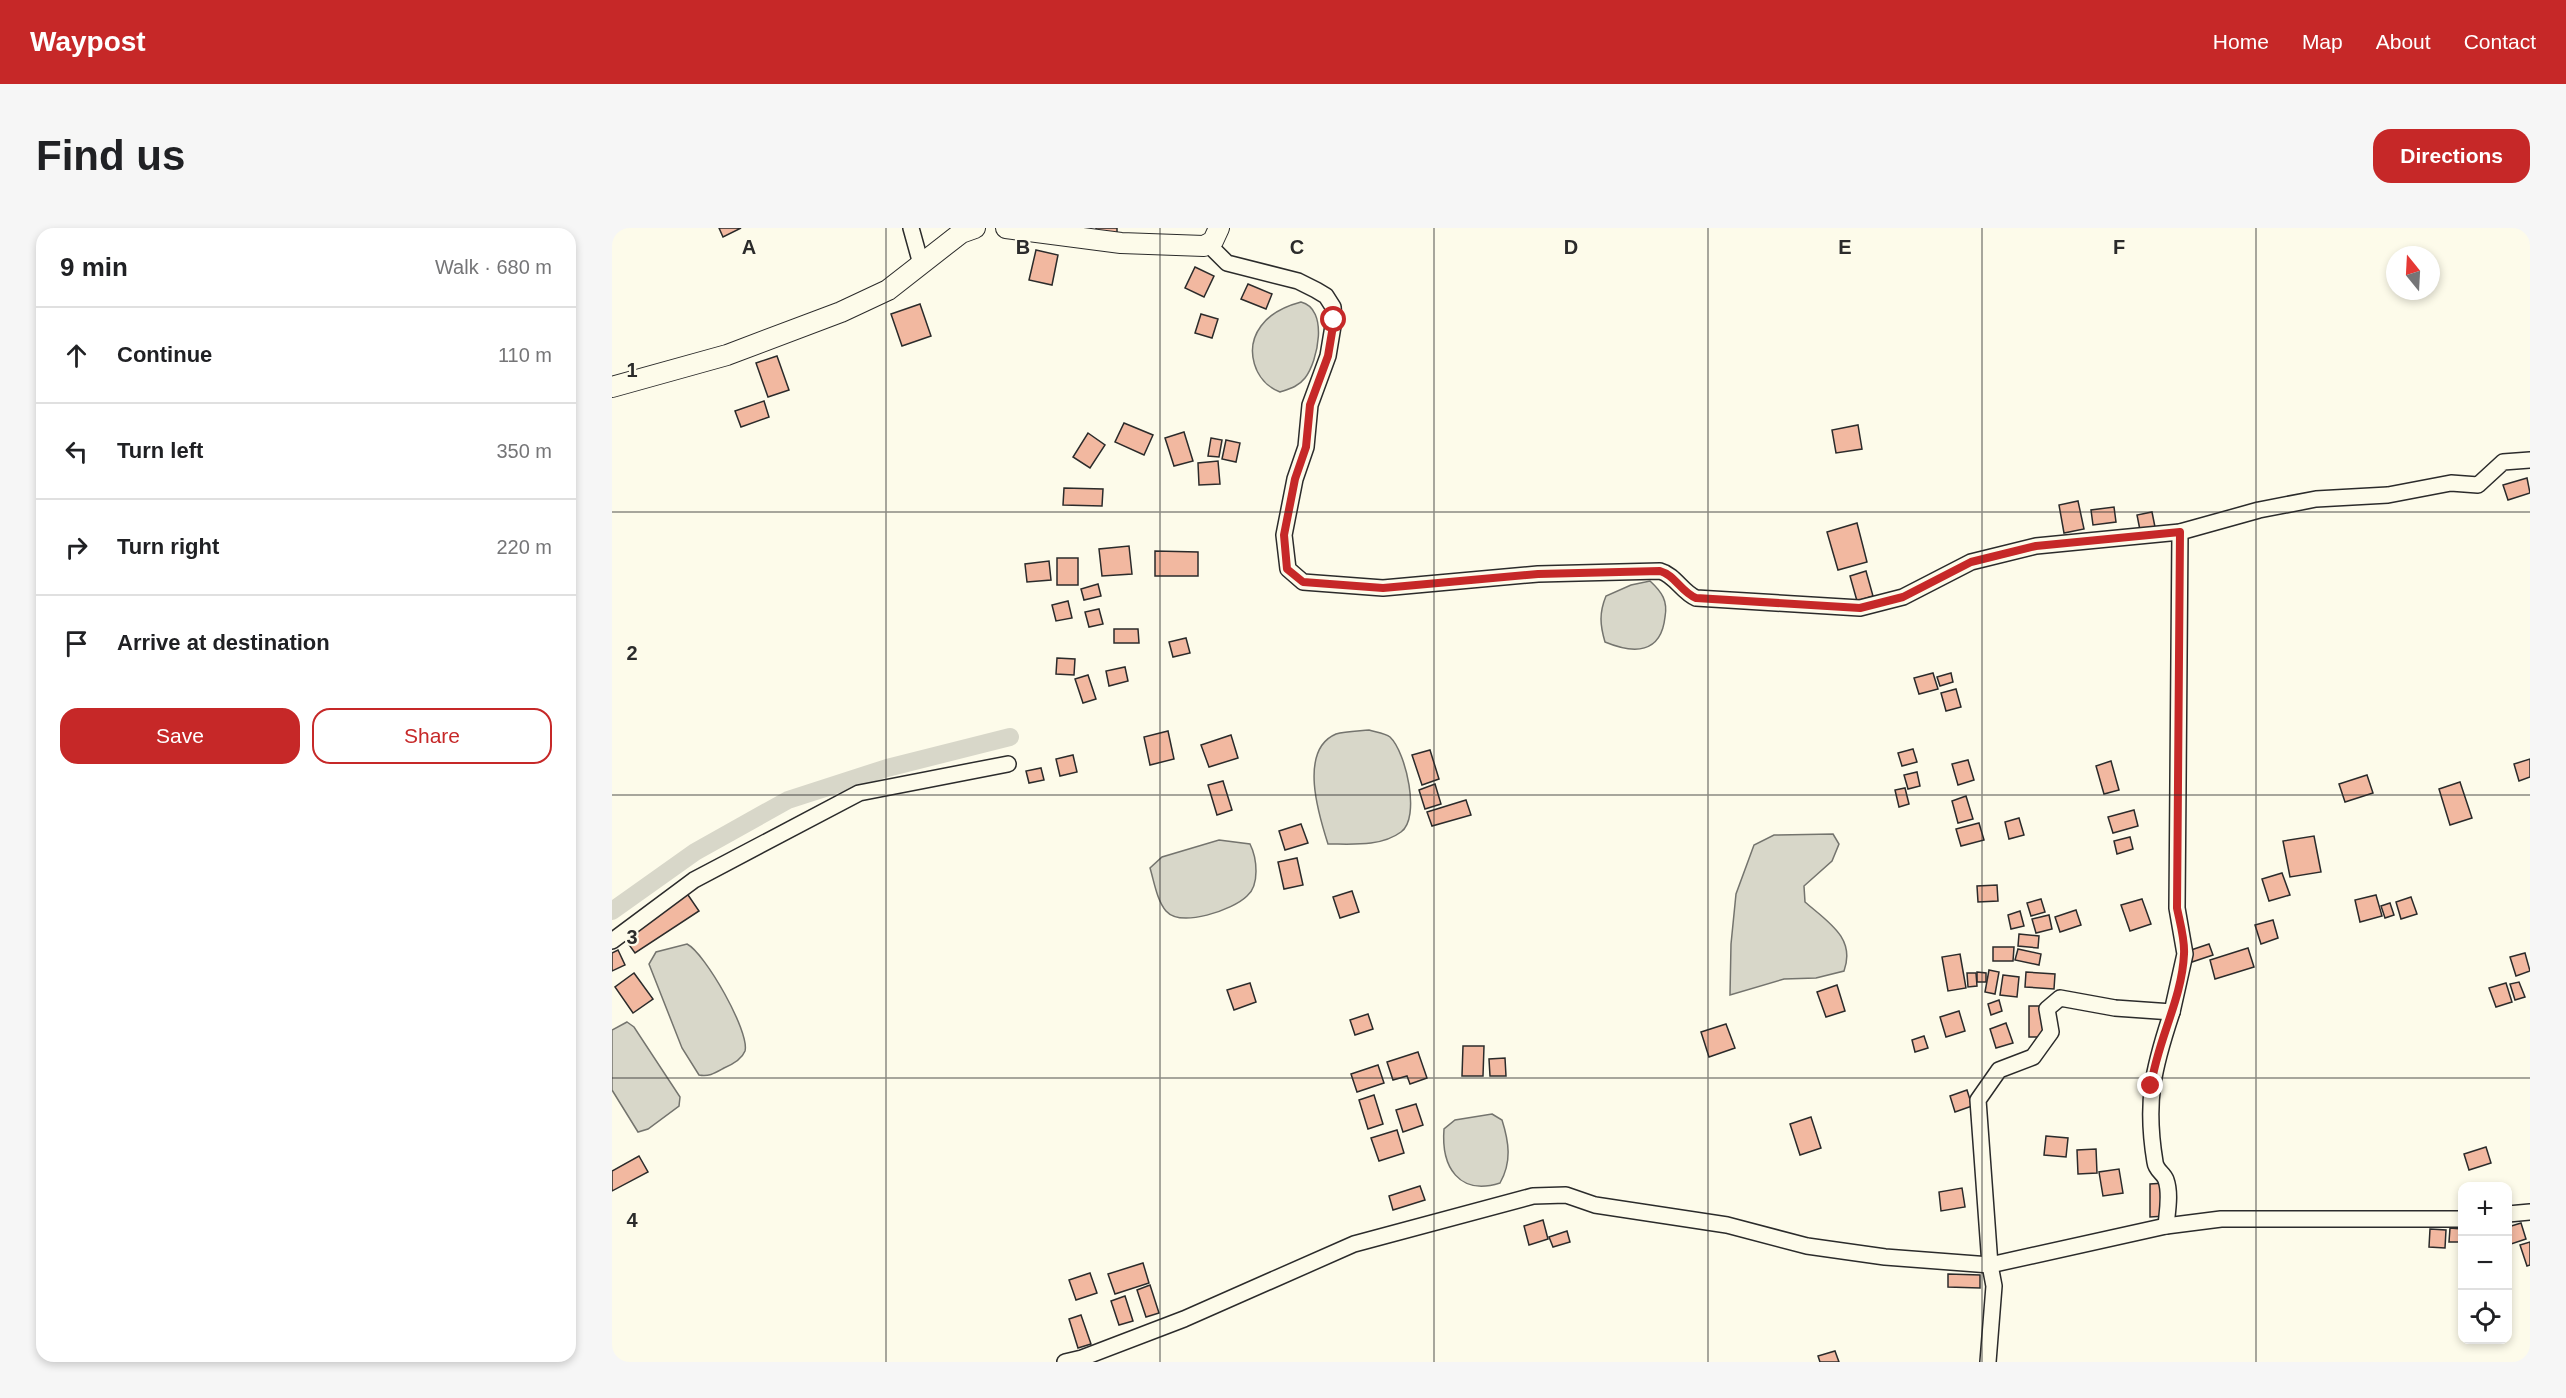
<!DOCTYPE html>
<meta charset="utf-8">
<style>
body{margin:0;font-family:Arial,sans-serif;background:#f6f6f6;color:#202124}
.controls{position:absolute;right:18px;bottom:18px;display:grid;overflow:hidden;border-radius:12px;box-shadow:0 3px 9px #0003}
.controls button{width:54px;height:54px;display:grid;place-items:center;padding:0;border:0;border-bottom:2px solid #e0e0e0;background:#fff;color:#202124;font:30px sans-serif}
.compass{position:absolute;left:1774px;top:18px;width:54px;height:54px;border-radius:50%;background:#fff;box-shadow:0 3px 9px #0003;rotate:342deg}
.stop{position:absolute;width:18px;height:18px;margin:-14px;border:4px solid #c62828;border-radius:50%;background:#fff}
.stop.end{background:#c62828;border-color:#fff;box-shadow:0 2px 6px #0008}
.list{margin:0;padding:0;list-style:none}
h2{display:flex;justify-content:space-between;align-items:center;height:78px;margin:0;padding:0 24px;font-size:26px}
h2 small{font-size:20px;font-weight:400;color:#757577}
.list li{display:grid;grid-template-columns:39px 1fr auto;gap:18px;align-items:center;box-sizing:border-box;height:96px;padding:0 24px;border-top:2px solid #e0e0e0}
.list b{display:block;font-size:22px;white-space:nowrap}
.list em{font-size:20px;font-style:normal;color:#757577}
.actions{display:flex;gap:12px;padding:18px 24px}
.actions a{flex:1;padding:14px 0;border:2px solid #c62828;border-radius:18px;text-align:center;font-size:21px;color:#c62828}
.actions .main{background:#c62828;color:#fff}
.icon{flex:none;width:33px;height:33px;fill:none;stroke:currentColor;stroke-width:2;stroke-linecap:round;stroke-linejoin:round}
.map{position:relative;flex:none;width:1918px;height:1134px;overflow:hidden;border-radius:18px}
header{display:flex;align-items:center;gap:36px;box-sizing:border-box;height:84px;padding:0 30px;background:#c62828;color:#fff}
header strong{font-size:28px}
nav{display:flex;gap:33px;margin-inline-start:auto;font-size:21px}
.intro{display:flex;align-items:center;justify-content:space-between;box-sizing:border-box;height:144px;padding:0 36px}
h1{margin:0;font-size:42px}
.button{padding:15px 27px;border-radius:18px;background:#c62828;color:#fff;font-size:21px;font-weight:700}
main{display:flex;gap:36px;padding:0 36px}
aside{flex:1;background:#fff;border-radius:18px;box-shadow:0 3px 9px #0003}
.map>svg:first-child{display:block}
</style>
<header>
<strong>Waypost</strong>
<nav><a>Home</a><a>Map</a><a>About</a><a>Contact</a></nav>
</header>
<div class="intro"><h1>Find us</h1><a class="button">Directions</a></div>
<main>
<aside>
<h2>9 min<small>Walk · 680 m</small></h2>
<ul class="list">
<li><svg class="icon" aria-label="ahead" viewBox="0 0 24 24"><path d="M12 20V5M6 11l6-6 6 6"/></svg><div><b>Continue</b></div><em>110 m</em></li>
<li><svg class="icon" aria-label="left" viewBox="0 0 24 24"><path d="M17 20v-9H6M10 6l-5 5 5 5"/></svg><div><b>Turn left</b></div><em>350 m</em></li>
<li><svg class="icon" aria-label="right" viewBox="0 0 24 24"><path d="M7 20v-9h11M14 6l5 5-5 5"/></svg><div><b>Turn right</b></div><em>220 m</em></li>
<li><svg class="icon" aria-label="arrive" viewBox="0 0 24 24"><path d="M6 21V4h12l-3 4 3 4H6"/></svg><div><b>Arrive at destination</b></div></li>
</ul>
<div class="actions"><a class="main">Save</a><a>Share</a></div>
</aside>
<div class="map">
<svg width="1918" height="1134" viewBox="0 0 1918 1134">
<rect width="100%" height="100%" fill="#fdfbea"/>
<!-- water -->
<g fill="#d8d7c9" stroke="#74746e" stroke-width="1.5">
<path d="M689,74C717,81 706,133 693,150C686,159 677,161 668,164C642,154 632,121 649,98C659,84 674,78 689,74Z"/>
<path d="M1038,353C1050,364 1056,373 1053,389C1049,426 1022,426 993,414C988,397 987,385 994,368L1019,357Z"/>
<path d="M757,502C763,504 773,505 778,509C794,524 809,590 789,604C769,619 739,616 716,616C707,588 686,522 724,506C733,503 747,503 757,502Z"/>
<path d="M1221,606L1227,616L1220,633L1192,658L1193,674C1216,694 1244,710 1232,743L1204,750L1172,751L1118,767L1119,716L1124,666L1142,617L1162,607Z"/>
<path d="M607,612L638,616C645,630 648,657 635,668C621,682 569,700 554,683C545,673 542,653 538,640L550,629Z"/>
<path d="M75,716C93,725 138,804 133,823C130,831 119,837 112,840C103,845 97,849 87,847L70,820L37,736L44,724Z"/>
<path d="M15,794L22,799L68,869L67,878L36,901L26,904L0,862V802Z"/>
<path d="M880,886L890,892C897,914 900,934 888,955C847,968 829,939 832,901L843,892Z"/>
</g>
<g fill="none" stroke-linecap="round" stroke-linejoin="round">
<!-- canal -->
<path stroke="#d8d7c9" stroke-width="18" d="M0,683L83,624L176,572L275,540L398,509"/>
</g>
<!-- building -->
<g fill="#f2b8a0" stroke="#2b2b2b" stroke-width="1.5">
<path d="M107,0H129L111,9Z"/>
<rect x="484" y="0" width="21" height="9"/>
<path d="M424,22L446,27L440,57L417,52Z"/>
<path d="M583,39L602,48L592,69L573,60Z"/>
<path d="M636,56L660,66L654,81L629,71Z"/>
<path d="M308,76L319,108L290,118L279,86Z"/>
<path d="M589,86L606,91L600,110L583,105Z"/>
<path d="M165,128L177,162L156,169L144,135Z"/>
<path d="M152,173L157,189L129,199L123,183Z"/>
<path d="M512,195L541,207L532,227L503,214Z"/>
<path d="M1246,197L1250,221L1224,225L1220,202Z"/>
<path d="M572,204L581,233L562,238L553,210Z"/>
<path d="M476,205L493,217L478,240L461,229Z"/>
<path d="M599,210L610,212L607,229L596,228Z"/>
<path d="M614,212L628,215L624,234L610,231Z"/>
<path d="M606,233L608,256L587,257L586,235Z"/>
<path d="M1915,250L1918,265L1896,272L1891,257Z"/>
<path d="M452,260L491,261L490,278L451,277Z"/>
<path d="M1466,273L1472,301L1452,305L1447,277Z"/>
<path d="M1502,279L1504,294L1481,297L1479,282Z"/>
<path d="M1540,284L1543,299L1528,302L1525,287Z"/>
<path d="M1245,295L1255,334L1226,342L1215,304Z"/>
<path d="M517,318L520,346L490,348L487,321Z"/>
<path d="M543,323L586,324V348H543Z"/>
<rect x="445" y="330" width="21" height="27"/>
<path d="M437,333L439,352L415,354L413,336Z"/>
<path d="M1254,343L1261,368L1245,373L1238,348Z"/>
<path d="M486,356L489,368L472,372L469,361Z"/>
<path d="M456,373L460,390L444,393L440,377Z"/>
<path d="M487,381L491,396L477,399L473,384Z"/>
<path d="M502,401H526L527,415H502Z"/>
<path d="M574,410L578,425L561,429L557,414Z"/>
<path d="M445,430L463,431L462,447L444,446Z"/>
<path d="M513,439L516,453L497,458L494,443Z"/>
<path d="M1321,445L1326,461L1307,466L1302,450Z"/>
<path d="M1339,445L1341,454L1328,458L1325,449Z"/>
<path d="M476,447L484,471L471,475L463,451Z"/>
<path d="M1344,461L1349,479L1334,483L1329,465Z"/>
<path d="M556,503L562,531L538,537L532,509Z"/>
<path d="M619,507L626,530L597,539L589,517Z"/>
<path d="M1301,521L1305,534L1290,538L1286,525Z"/>
<path d="M818,522L827,551L810,557L800,527Z"/>
<path d="M461,527L465,544L448,548L444,531Z"/>
<path d="M1918,531V549L1907,553L1902,536Z"/>
<path d="M1356,532L1362,552L1346,557L1340,536Z"/>
<path d="M1499,533L1507,562L1492,566L1484,538Z"/>
<path d="M429,540L432,552L417,555L414,543Z"/>
<path d="M1305,544L1308,558L1296,561L1292,547Z"/>
<path d="M1755,547L1761,565L1733,574L1727,556Z"/>
<path d="M611,553L620,582L605,587L596,557Z"/>
<path d="M1848,554L1860,590L1838,597L1827,561Z"/>
<path d="M823,556L829,576L813,581L807,562Z"/>
<path d="M1293,560L1297,576L1287,579L1283,562Z"/>
<path d="M1354,568L1361,591L1346,595L1340,573Z"/>
<path d="M854,572L859,587L820,598L815,584Z"/>
<path d="M1522,582L1526,598L1501,605L1496,589Z"/>
<path d="M1407,590L1412,607L1397,611L1393,594Z"/>
<path d="M1367,595L1372,612L1349,618L1344,601Z"/>
<path d="M689,596L696,615L673,622L667,603Z"/>
<path d="M1702,608L1709,644L1678,649L1671,613Z"/>
<path d="M1518,609L1521,621L1505,626L1502,613Z"/>
<path d="M685,630L691,657L672,661L666,634Z"/>
<path d="M1670,645L1678,667L1657,673L1650,651Z"/>
<path d="M1385,657L1386,673L1366,674L1365,658Z"/>
<path d="M740,663L747,684L728,690L721,669Z"/>
<path d="M74,664L87,683L23,725L10,707Z"/>
<path d="M1764,667L1770,688L1748,694L1743,672Z"/>
<path d="M1799,669L1805,686L1789,691L1784,674Z"/>
<path d="M1429,671L1433,684L1419,688L1415,675Z"/>
<path d="M1530,671L1539,696L1518,703L1509,677Z"/>
<path d="M1778,675L1782,687L1773,690L1769,678Z"/>
<path d="M1464,682L1469,697L1448,704L1443,689Z"/>
<path d="M1408,683L1412,698L1399,701L1396,687Z"/>
<path d="M1437,687L1440,701L1424,705L1420,691Z"/>
<path d="M1661,692L1666,710L1649,716L1643,697Z"/>
<path d="M1407,706L1427,708L1426,720L1406,718Z"/>
<path d="M1597,716L1601,727L1580,734L1576,723Z"/>
<path d="M1381,719H1402L1401,733H1381Z"/>
<path d="M1636,720L1642,739L1603,751L1598,732Z"/>
<path d="M1406,721L1429,726L1427,737L1403,732Z"/>
<path d="M6,722L13,737L0,743V725Z"/>
<path d="M1913,725L1918,743L1904,748L1898,729Z"/>
<path d="M1348,726L1354,760L1336,763L1330,729Z"/>
<path d="M1377,742L1387,744L1383,766L1373,764Z"/>
<path d="M1365,744L1374,745V754H1365Z"/>
<path d="M1414,744L1443,746L1442,761L1413,759Z"/>
<path d="M22,745L41,771L21,785L3,759Z"/>
<path d="M1355,745H1364L1365,758L1356,759Z"/>
<path d="M1391,747L1407,749L1405,769L1388,767Z"/>
<path d="M1907,754L1913,769L1903,772L1898,756Z"/>
<path d="M638,755L644,774L622,782L615,762Z"/>
<path d="M1894,755L1900,774L1884,779L1877,760Z"/>
<path d="M1225,757L1233,783L1214,789L1205,764Z"/>
<path d="M1387,772L1390,783L1379,787L1376,776Z"/>
<rect x="1417" y="778" width="15" height="31"/>
<path d="M1347,783L1353,803L1334,809L1328,789Z"/>
<path d="M756,786L761,801L743,807L738,792Z"/>
<path d="M1394,795L1401,815L1384,820L1378,801Z"/>
<path d="M1114,796L1123,820L1097,829L1089,804Z"/>
<path d="M1312,808L1316,820L1303,824L1300,812Z"/>
<path d="M851,818H872L871,848H850Z"/>
<path d="M806,824L815,850L798,856L795,848L781,852L775,834Z"/>
<path d="M893,830L894,848H878L877,831Z"/>
<path d="M766,837L772,855L745,864L739,846Z"/>
<path d="M1355,862L1360,878L1343,884L1338,868Z"/>
<path d="M762,867L771,896L756,901L747,872Z"/>
<path d="M804,876L811,897L791,904L784,882Z"/>
<path d="M1199,889L1209,920L1188,927L1178,896Z"/>
<path d="M785,902L792,925L767,933L759,910Z"/>
<path d="M1434,908L1456,910L1454,929L1432,927Z"/>
<path d="M1874,919L1879,935L1857,942L1852,926Z"/>
<path d="M1484,921L1485,945L1466,946L1465,922Z"/>
<path d="M27,928L36,944L0,963V943Z"/>
<path d="M1507,941L1511,965L1491,968L1487,944Z"/>
<path d="M1553,955V988L1538,989V956Z"/>
<path d="M808,958L813,972L781,982L777,968Z"/>
<path d="M1350,960L1353,979L1329,983L1327,964Z"/>
<path d="M931,992L936,1011L917,1017L912,998Z"/>
<path d="M1909,995L1914,1011L1896,1017V999Z"/>
<path d="M1838,1000L1850,1001V1014H1837Z"/>
<path d="M1818,1001L1834,1002L1833,1020L1817,1019Z"/>
<path d="M955,1003L958,1014L941,1019L937,1009Z"/>
<path d="M1918,1014V1037L1915,1038L1908,1017Z"/>
<path d="M531,1035L537,1055L503,1066L496,1046Z"/>
<path d="M478,1045L485,1065L464,1072L457,1052Z"/>
<path d="M1336,1046L1368,1047V1060L1336,1059Z"/>
<path d="M538,1057L547,1085L534,1089L525,1062Z"/>
<path d="M513,1068L521,1093L507,1097L499,1073Z"/>
<path d="M469,1087L479,1116L466,1120L457,1091Z"/>
<path d="M1223,1123L1227,1134H1208L1206,1128Z"/>
</g>
<g fill="none" stroke-linecap="round" stroke-linejoin="round">
<!-- minor casing -->
<g stroke="#2b2b2b" stroke-width="18">
<g id="minor">
<path d="M299,0L309,36"/>
<path d="M597,17L615,35L686,53L704,62L714,68L721,79L722,92L716,128L698,177L694,219L683,251L672,307L676,341L691,354L771,360L926,346L1048,343C1063,347 1070,364 1084,370L1248,380L1291,369L1359,334L1424,318L1568,304L1647,282L1704,271L1776,267L1839,255L1866,257L1891,234L1918,232"/>
<path d="M0,713L82,652L247,565L396,536"/>
<path d="M1896,986L1918,984"/>
<path d="M1554,998C1555,985 1559,966 1554,952C1552,945 1544,943 1543,934C1533,874 1541,841 1560,784"/>
<path d="M453,1134L470,1130L572,1091L742,1016L921,968L954,967L983,977L1115,997L1195,1018L1273,1029L1378,1037L1554,998L1609,991H1850"/>
<path d="M1376,1134L1382,1058L1378,1037L1366,872L1387,842L1421,829L1439,804L1435,781L1448,770L1503,780L1560,784L1573,726L1565,680L1568,304"/>
</g>
</g>
<!-- tertiary casing -->
<g stroke="#2b2b2b" stroke-width="22">
<g id="tertiary">
<path d="M394,0L509,15L592,18L601,13L607,0"/>
<path d="M0,159L115,127L229,84L276,62L349,5L363,0"/>
</g>
</g>
<!-- minor -->
<use href="#minor" stroke="#fdfbea" stroke-width="15"/>
<!-- tertiary -->
<use href="#tertiary" stroke="#fdfbea" stroke-width="20"/>
</g>
<g fill="none" stroke-linecap="round" stroke-linejoin="round">
<!-- route -->
<path stroke="#c62828" stroke-width="8" d="M722,92L716,128L698,177L694,219L683,251L672,307L675,341L691,354L771,360L926,346L1048,343C1063,347 1069,364 1084,370L1248,380L1291,369L1359,334L1424,318L1568,304L1565,680C1568,695 1573,712 1572,726C1570,772 1545,813 1539,858"/>
</g>
<!-- grid -->
<path fill="none" stroke="#2b2b2b" stroke-width="1.5" stroke-opacity="0.55" d="M274,0V1134M548,0V1134M822,0V1134M1096,0V1134M1370,0V1134M1644,0V1134M0,284H1918M0,567H1918M0,850H1918"/>
<g font-size="20" text-anchor="middle" font-weight="bold" fill="#2b2b2b" stroke="#fdfbea" stroke-width="4.5" stroke-linejoin="round" paint-order="stroke">
<text x="137" y="26">A</text>
<text x="411" y="26">B</text>
<text x="685" y="26">C</text>
<text x="959" y="26">D</text>
<text x="1233" y="26">E</text>
<text x="1507" y="26">F</text>
<text x="20" y="149">1</text>
<text x="20" y="432">2</text>
<text x="20" y="716">3</text>
<text x="20" y="999">4</text>
</g>
</svg>
<div class="controls">
<button>+</button>
<button>−</button>
<button><svg class="icon" aria-label="locate" viewBox="0 0 24 24"><circle cx="12" cy="12" r="6"/><path d="M12 2v4M12 18v4M2 12h4M18 12h4"/></svg></button>
</div>
<svg class="compass" viewBox="-18 -18 36 36"><path d="M0-13l5 13h-10z" fill="#e53935"/><path d="M0 13l5-13h-10z" fill="#757577"/></svg>
<div class="stop" style="left:722px;top:92px"></div>
<div class="stop end" style="left:1539px;top:858px"></div>
</div>
</main>
